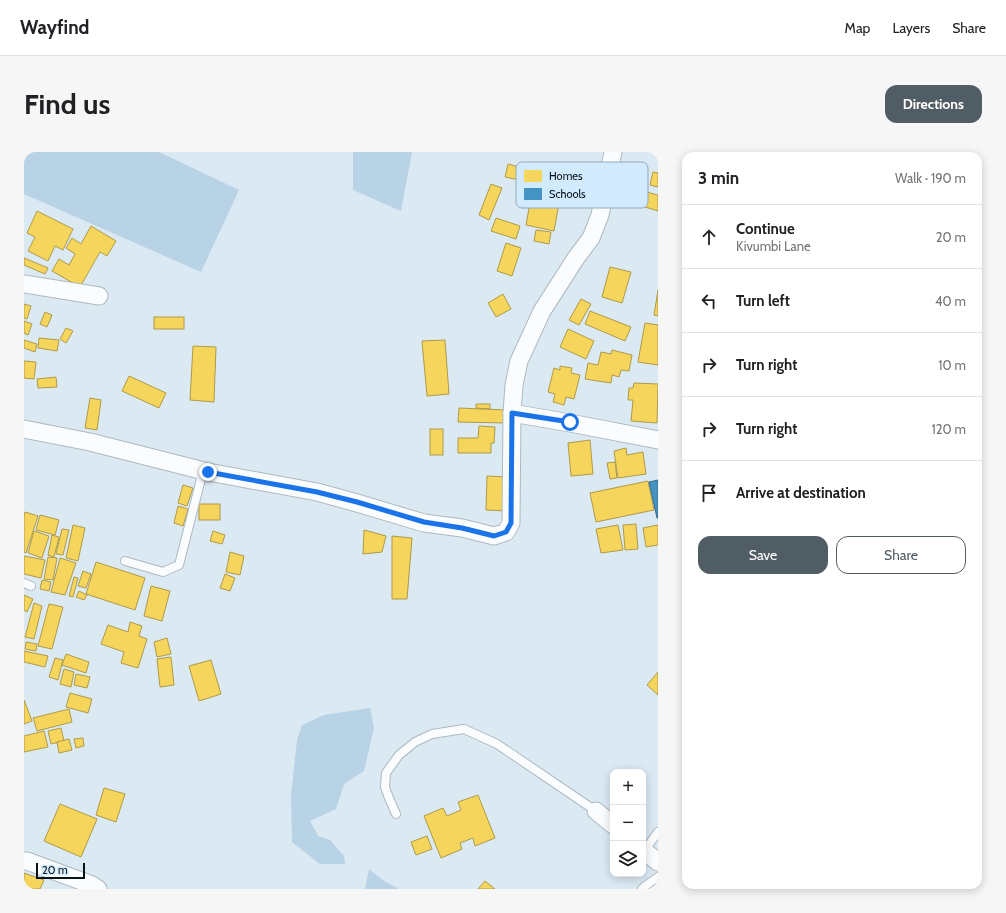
<!DOCTYPE html>
<meta charset="utf-8">
<style>
body{margin:0;font-family:Cabin,sans-serif;background:#f6f6f6;color:#202124}
.controls{position:absolute;right:12px;bottom:12px;display:grid;overflow:hidden;border-radius:8px;box-shadow:0 2px 10px #0003}
.controls button{width:36px;height:36px;display:grid;place-items:center;padding:0;border:0;border-bottom:1px solid #e0e0e0;background:#fff;color:#202124;font:20px sans-serif}
.scale{position:absolute;left:12px;bottom:10px;width:49px;box-sizing:border-box;padding-left:4px;border:2px solid #061118;border-top:0;font-size:11px;line-height:14px;white-space:nowrap;color:#061118;-webkit-text-stroke:3px #d1eafd;paint-order:stroke}
.stop{position:absolute;width:12px;height:12px;margin:-9px;border:3px solid #1a73e8;border-radius:50%;background:#fff}
.stop.end{background:#1a73e8;border-color:#fff;box-shadow:0 1px 4px #0008}
.list{margin:0;padding:0;list-style:none}
h2{display:flex;justify-content:space-between;align-items:center;height:52px;margin:0;padding:0 16px;font-size:17px}
h2 small{font-size:13px;font-weight:400;color:#757577}
.list li{display:grid;grid-template-columns:26px 1fr auto;gap:12px;align-items:center;box-sizing:border-box;height:64px;padding:0 16px;border-top:1px solid #e0e0e0}
.list b{display:block;font-size:15px;white-space:nowrap}
.list p{margin:0;font-size:13px;white-space:nowrap;color:#757577}
.list em{font-size:13px;font-style:normal;color:#757577}
.actions{display:flex;gap:8px;padding:12px 16px}
.actions a{flex:1;padding:9px 0;border:1px solid #515d65;border-radius:12px;text-align:center;font-size:14px;color:#515d65}
.actions .main{background:#515d65;color:#fff}
.icon{flex:none;width:22px;height:22px;fill:none;stroke:currentColor;stroke-width:2;stroke-linecap:round;stroke-linejoin:round}
.map{position:relative;flex:none;width:634px;height:737px;overflow:hidden;border-radius:12px}
header{display:flex;align-items:center;gap:24px;box-sizing:border-box;height:56px;padding:0 20px;background:#fff;border-bottom:1px solid #e0e0e0}
header strong{font-size:19px}
nav{display:flex;gap:22px;margin-inline-start:auto;font-size:14px}
.intro{display:flex;align-items:center;justify-content:space-between;box-sizing:border-box;height:96px;padding:0 24px}
h1{margin:0;font-size:28px}
.button{padding:10px 18px;border-radius:12px;background:#515d65;color:#fff;font-size:14px;font-weight:700}
main{display:flex;gap:24px;padding:0 24px}
aside{flex:1;background:#fff;border-radius:12px;box-shadow:0 2px 10px #0003}
.map>svg:first-child{display:block}
</style>
<header>
<strong>Wayfind</strong>
<nav><a>Map</a><a>Layers</a><a>Share</a></nav>
</header>
<div class="intro"><h1>Find us</h1><a class="button">Directions</a></div>
<main>
<div class="map">
<svg width="634" height="737" viewBox="0 0 634 737">
<rect width="100%" height="100%" fill="#dbe9f3"/>
<!-- green -->
<g fill="#b8d2e6">
<path d="M3,0H135L215,38L177,120L0,42V9Z"/>
<path d="M329,0H388L377,59L329,38Z"/>
<path d="M346,556L350,576L340,619L320,632L312,657L286,669L294,684L306,688L320,704L321,712H296L268,690L267,644L273,588L278,573L300,563Z"/>
<path d="M345,717L360,729L375,737H341Z"/>
</g>
<!-- homes -->
<g fill="#f6d55c" stroke="#ae9a48">
<path d="M484,12L499,16L496,28L481,25Z"/>
<path d="M629,20L634,21V35L626,33Z"/>
<path d="M467,32L478,36L465,68L455,63Z"/>
<path d="M619,39L634,43V59L615,53Z"/>
<path d="M507,45L535,51L530,79L502,73Z"/>
<path d="M13,59L49,77L39,98L31,94L24,109L4,99L11,85L3,81Z"/>
<path d="M472,66L496,74L492,87L467,79Z"/>
<path d="M67,74L92,89L83,104L76,100L56,135L28,119L35,107L45,113L51,102L42,96L48,86L57,92Z"/>
<path d="M512,78L527,80L525,92L510,89Z"/>
<path d="M482,91L497,96L488,124L473,119Z"/>
<path d="M0,106L24,116L21,122L0,113Z"/>
<path d="M586,115L607,120L598,151L578,145Z"/>
<path d="M634,138V164L630,163Z"/>
<path d="M479,142L487,157L472,165L464,151Z"/>
<path d="M557,147L567,152L555,173L545,168Z"/>
<path d="M0,152L7,154L3,167L0,166Z"/>
<path d="M566,159L607,175L601,189L561,172Z"/>
<path d="M21,160L28,163L23,175L16,172Z"/>
<rect x="130" y="165" width="30" height="12"/>
<path d="M0,169L8,172L4,183L0,181Z"/>
<path d="M621,171L634,173V213L614,210Z"/>
<path d="M42,176L49,179L42,191L36,187Z"/>
<path d="M544,177L570,189L562,207L536,195Z"/>
<path d="M15,186L35,188L33,199L14,196Z"/>
<path d="M0,188L13,192L11,200L0,196Z"/>
<path d="M421,188L425,242L403,244L398,189Z"/>
<path d="M169,194L192,195L190,250L166,248Z"/>
<path d="M588,198L608,203L605,219L597,218L595,225L588,223L587,231L561,227L564,211L574,213L577,200L587,202Z"/>
<path d="M0,209L12,210L10,227L0,226Z"/>
<path d="M536,214L548,216L547,221L556,223L550,247L542,245L540,253L529,250L531,242L524,240L530,216L536,218Z"/>
<path d="M105,224L142,241L135,256L98,239Z"/>
<path d="M32,225L33,235L14,236L13,227Z"/>
<path d="M610,231L634,232L633,271L607,269L609,248H604L605,236H609Z"/>
<path d="M66,246L77,248L73,278L61,276Z"/>
<path d="M452,252H466V257L452,256Z"/>
<path d="M435,256L482,258V271L434,270Z"/>
<path d="M455,274L471,275L470,291H467V301H434V286H454Z"/>
<rect x="406" y="277" width="13" height="26"/>
<path d="M566,288L569,322L547,324L544,291Z"/>
<path d="M602,296L603,303L619,300L622,322L594,326L590,299Z"/>
<path d="M591,310L593,326L586,327L583,311Z"/>
<path d="M463,324L484,325L483,359L462,358Z"/>
<path d="M624,329L630,358L572,370L566,341Z"/>
<path d="M159,333L169,336L163,354L154,351Z"/>
<rect x="175" y="352" width="21" height="16"/>
<path d="M154,354L164,357L159,374L150,371Z"/>
<path d="M1,360L14,364L2,401L0,400V364Z"/>
<path d="M16,363L35,368L31,383L12,378Z"/>
<path d="M612,372L614,397L601,398L599,373Z"/>
<path d="M49,373L61,376L54,409L42,406Z"/>
<path d="M594,373L599,398L577,401L572,377Z"/>
<path d="M634,373V393L622,395L619,376Z"/>
<path d="M38,377L45,378L39,403L32,402Z"/>
<path d="M340,378L362,384L358,400L339,402Z"/>
<path d="M10,379L25,384L18,406L4,401Z"/>
<path d="M189,379L201,383L198,392L186,389Z"/>
<path d="M28,383L35,385L30,405L24,403Z"/>
<path d="M368,384L388,386L383,447H368Z"/>
<path d="M206,400L220,404L216,423L202,420Z"/>
<path d="M0,404L21,408L17,426L0,422Z"/>
<path d="M24,405L33,406L29,428L20,427Z"/>
<path d="M36,406L52,411L41,443L27,440Z"/>
<path d="M72,410L121,426L111,458L62,442Z"/>
<path d="M59,419L67,422L62,436L54,434Z"/>
<path d="M201,422L211,426L206,439L196,436Z"/>
<path d="M50,425L54,426L49,445L45,444Z"/>
<path d="M18,428L27,430L25,439L16,437Z"/>
<path d="M127,434L146,439L138,469L120,464Z"/>
<path d="M55,439L63,443L60,448L52,445Z"/>
<path d="M0,443L9,447L3,460L0,458Z"/>
<path d="M10,451L18,454L10,487L1,485Z"/>
<path d="M25,452L39,455L28,497L14,494Z"/>
<path d="M106,470L118,474L115,484L123,487L114,516L97,511L100,500L77,492L84,473L104,480Z"/>
<path d="M143,486L147,502L133,505L130,490Z"/>
<path d="M2,490L13,492L12,499L1,497Z"/>
<path d="M0,499L24,504L21,515L0,510Z"/>
<path d="M42,502L65,510L62,521L38,513Z"/>
<path d="M147,505L150,533L136,535L133,507Z"/>
<path d="M31,506L39,508L34,528L25,525Z"/>
<path d="M187,508L197,542L175,549L165,514Z"/>
<path d="M40,517L50,520L47,535L36,532Z"/>
<path d="M634,520V543L623,533Z"/>
<path d="M52,522L66,525L63,536L50,533Z"/>
<path d="M46,541L68,547L64,561L42,555Z"/>
<path d="M0,548L8,569L0,572Z"/>
<path d="M45,557L48,570L13,579L9,566Z"/>
<path d="M37,576L40,589L27,592L24,579Z"/>
<path d="M20,579L24,595L0,600V584Z"/>
<path d="M59,586L60,594L52,596L50,587Z"/>
<path d="M45,587L48,598L35,601L33,590Z"/>
<path d="M80,636L101,642L92,670L72,663Z"/>
<path d="M454,643L471,686L451,694L449,686L436,691L438,697L417,706L400,664L419,656L423,664L437,658L434,650Z"/>
<path d="M36,652L73,667L57,705L20,689Z"/>
<path d="M403,684L408,697L392,703L387,690Z"/>
<path d="M0,721L20,728L16,737H0Z"/>
<path d="M461,729L471,737H454Z"/>
</g>
<!-- schools -->
<path fill="#4393c3" stroke="#316c90" d="M634,328V366H633L625,330Z"/>
<g fill="none" stroke-linecap="round" stroke-linejoin="round">
<!-- service casing -->
<g stroke="#adb9c2" stroke-width="10">
<g id="service">
<path d="M101,409L139,420L155,413L179,319"/>
<path d="M0,431L7,434"/>
<path d="M372,662L365,646L361,635L362,621L375,603L391,590L408,582L440,577L473,592L572,659"/>
<path d="M620,699L634,680"/>
<path d="M618,737L621,734L634,725"/>
</g>
</g>
<!-- minor casing -->
<g stroke="#adb9c2" stroke-width="19">
<g id="minor">
<path d="M0,132L75,144"/>
<path d="M488,261L546,271L634,288"/>
<path d="M0,277L66,290L184,320L293,340L333,351L400,371L438,376L470,384L482,380L487,371L488,261L490,233L495,209L518,159L552,106L567,86L576,63L589,0"/>
<path d="M572,659L589,673"/>
<path d="M619,698L634,710"/>
<path d="M0,709H3L68,733L74,737"/>
</g>
</g>
<!-- service -->
<use href="#service" stroke="#fafcfd" stroke-width="8"/>
<!-- minor -->
<use href="#minor" stroke="#fafcfd" stroke-width="17"/>
</g>
<g fill="none" stroke-linecap="round" stroke-linejoin="round">
<!-- route -->
<path stroke="#1a73e8" stroke-width="5" d="M184,320L293,340L333,350L400,370L438,376L470,384L482,380L487,371L488,261L546,270"/>
</g>
<!-- legend -->
<rect x="492" y="10" width="132" height="46" rx="6" fill="#d1eafd" stroke="#94a9b8" stroke-width="1"/>
<rect x="500" y="18" width="18" height="12" fill="#f6d55c"/>
<rect x="500" y="36" width="18" height="12" fill="#4393c3"/>
<g font-size="11" fill="#061118">
<text x="525" y="28">Homes</text>
<text x="525" y="46">Schools</text>
</g>
</svg>
<div class="controls">
<button>+</button>
<button>−</button>
<button><svg class="icon" aria-label="layers" viewBox="0 0 24 24"><path d="M12 4l9 5-9 5-9-5zM3 14l9 5 9-5"/></svg></button>
</div>
<div class="scale">20 m</div>
<div class="stop" style="left:546px;top:270px"></div>
<div class="stop end" style="left:184px;top:320px"></div>
</div>
<aside>
<h2>3 min<small>Walk · 190 m</small></h2>
<ul class="list">
<li><svg class="icon" aria-label="ahead" viewBox="0 0 24 24"><path d="M12 20V5M6 11l6-6 6 6"/></svg><div><b>Continue</b><p>Kivumbi Lane</p></div><em>20 m</em></li>
<li><svg class="icon" aria-label="left" viewBox="0 0 24 24"><path d="M17 20v-9H6M10 6l-5 5 5 5"/></svg><div><b>Turn left</b></div><em>40 m</em></li>
<li><svg class="icon" aria-label="right" viewBox="0 0 24 24"><path d="M7 20v-9h11M14 6l5 5-5 5"/></svg><div><b>Turn right</b></div><em>10 m</em></li>
<li><svg class="icon" aria-label="right" viewBox="0 0 24 24"><path d="M7 20v-9h11M14 6l5 5-5 5"/></svg><div><b>Turn right</b></div><em>120 m</em></li>
<li><svg class="icon" aria-label="arrive" viewBox="0 0 24 24"><path d="M6 21V4h12l-3 4 3 4H6"/></svg><div><b>Arrive at destination</b></div></li>
</ul>
<div class="actions"><a class="main">Save</a><a>Share</a></div>
</aside>
</main>
